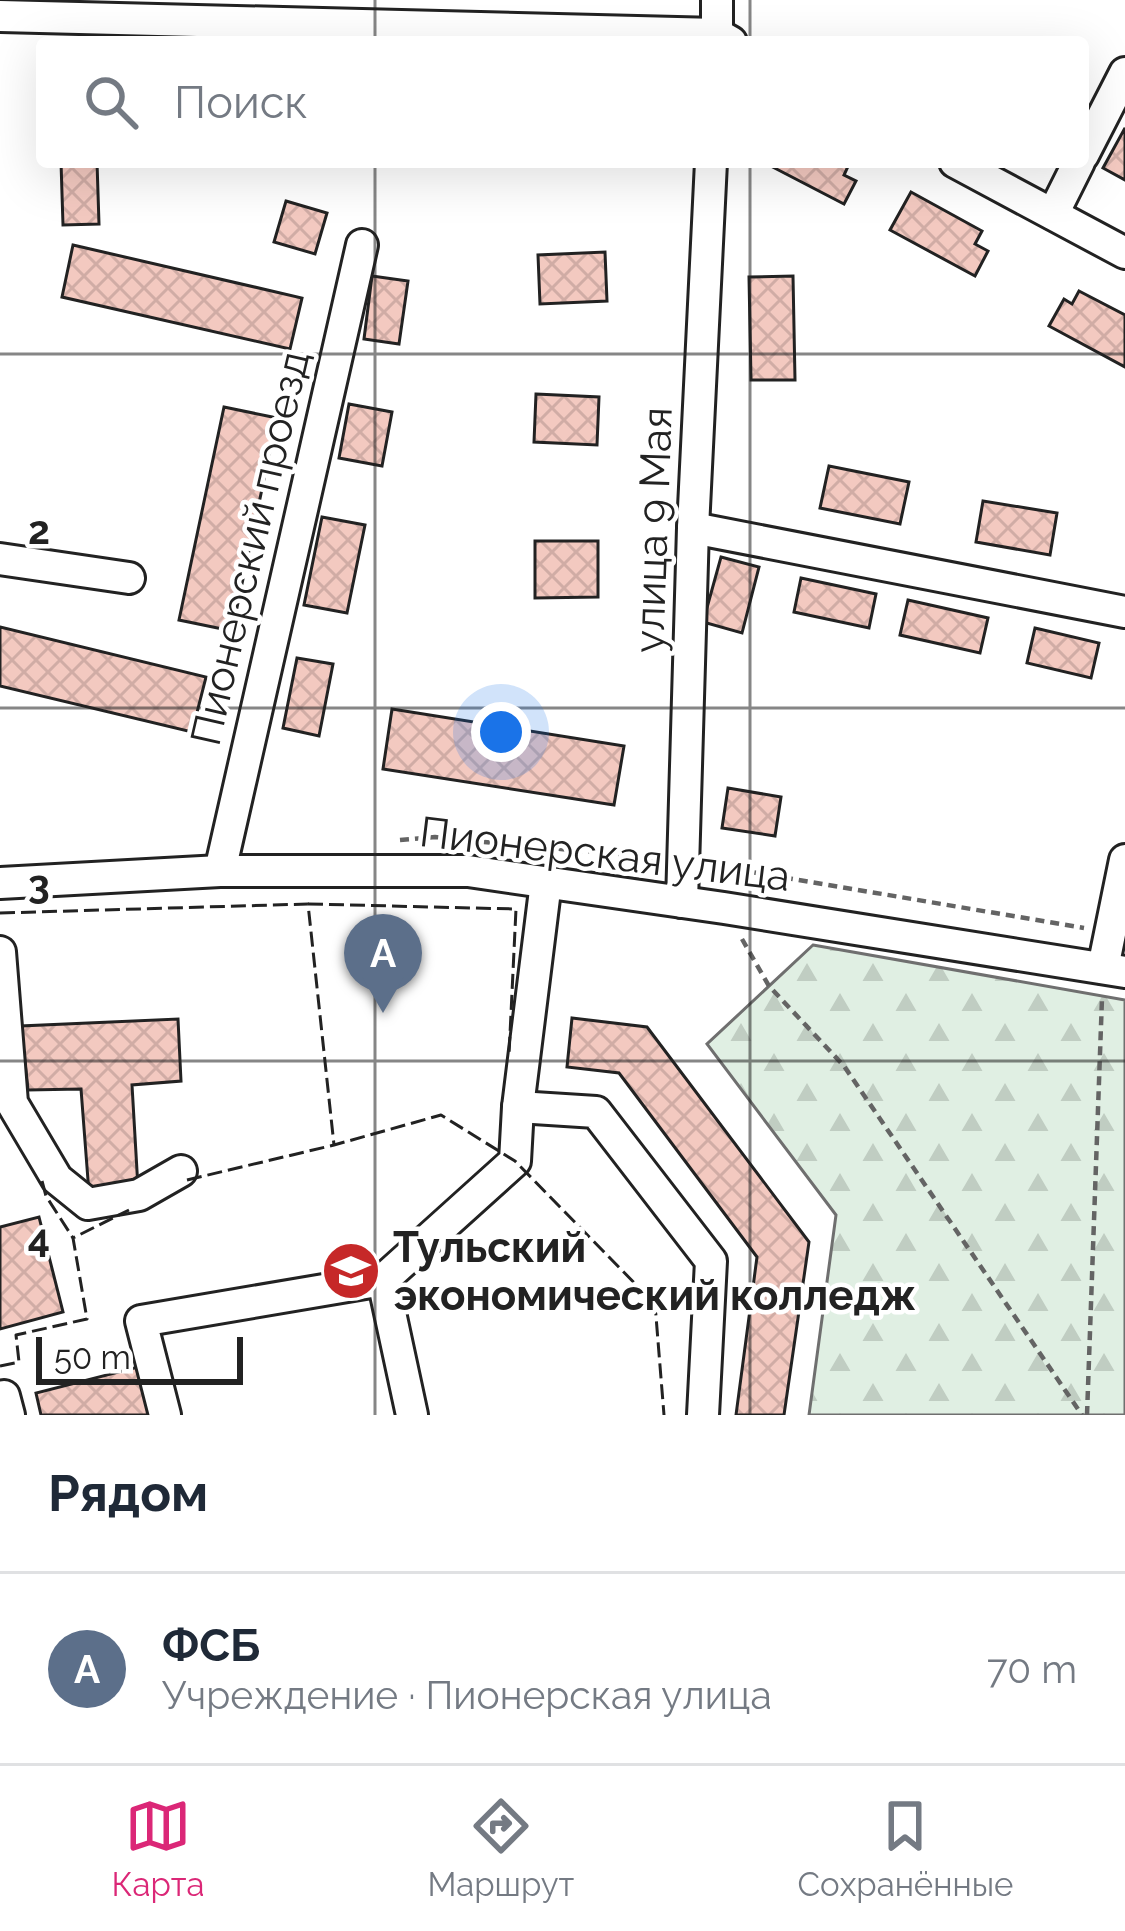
<!DOCTYPE html>
<html lang="ru">
<meta charset="utf-8">
<style>
body{margin:0;font-family:Raleway,sans-serif;background:#f6f6f7;color:#1f2937}
.scale{position:absolute;left:36px;bottom:30px;width:207px;box-sizing:border-box;padding-left:12px;border:6px solid #222;border-top:0;font-size:33px;line-height:42px;white-space:nowrap;color:#222;-webkit-text-stroke:9px #fff;paint-order:stroke}
.you{position:absolute;left:501px;top:732px;width:42px;height:42px;margin:-30px;border:9px solid #fff;border-radius:50%;background:#1a73e8;box-shadow:0 0 0 18px #1a73e833}
.badge{display:grid;place-items:center;width:78px;height:78px;border-radius:50%;background:#db2777;color:#fff;font-size:39px;font-weight:700}
.pin{position:absolute;translate:-50% -99px;filter:drop-shadow(0 3px 6px #0008)}
.pin::after{content:'';position:absolute;top:63px;width:42px;height:36px;background:inherit;clip-path:polygon(0 0,100% 0,50% 100%)}
.list{margin:0;padding:0;list-style:none}
h2{display:flex;justify-content:space-between;align-items:center;height:156px;margin:0;padding:0 48px;font-size:51px}
h2 small{font-size:39px;font-weight:400;color:#747a83}
.list li{display:grid;grid-template-columns:78px 1fr auto;gap:36px;align-items:center;box-sizing:border-box;height:192px;padding:0 48px;border-top:3px solid #e0e1e3}
.list b{display:block;font-size:45px;white-space:nowrap}
.list p{margin:0;font-size:39px;white-space:nowrap;color:#747a83}
.list em{font-size:39px;font-style:normal;color:#747a83}
.icon{flex:none;width:66px;height:66px;fill:none;stroke:currentColor;stroke-width:2;stroke-linecap:round;stroke-linejoin:round}
.map{position:relative;flex:none;width:1125px;height:1415px;overflow:hidden}
.search{position:absolute;background:#fff;box-shadow:0 12px 48px #0002;left:36px;right:36px;top:36px;height:132px;display:flex;align-items:center;gap:30px;box-sizing:border-box;padding:0 42px;border-radius:12px;color:#747a83;font-size:45px}
.sheet{height:348px;background:#fff}
nav{display:flex;justify-content:space-around;align-items:center;box-sizing:border-box;height:168px;border-top:3px solid #e0e1e3;background:#fff;font-size:33px;color:#747a83}
nav a{display:grid;justify-items:center;gap:6px}
nav .on{color:#db2777}
.map>svg:first-child{display:block}
</style>
<div class="map">
<svg width="1125" height="1415" viewBox="0 0 1125 1415">
<defs>
<pattern id="forest-firs" width="22" height="20" patternUnits="userSpaceOnUse" patternTransform="scale(3)"><rect width="22" height="20" fill="#e0efe3"/><path d="M5 1l3.5 6h-7zM16 11l3.5 6h-7z" fill="#c0cdc2"/></pattern>
<pattern id="building-cross-hatch" width="8" height="8" patternUnits="userSpaceOnUse" patternTransform="scale(3)"><rect width="8" height="8" fill="#f3c9c0"/><path d="M0 0l8 8M0 8l8-8" fill="none" stroke="#d0aca5"/></pattern>
</defs>
<rect width="100%" height="100%" fill="#fff"/>
<!-- forest -->
<path fill="url(#forest-firs)" stroke="#6f6f6f" stroke-width="3" d="M813,945L1125,1000V1415H809L836,1215L707,1044Z"/>
<!-- building -->
<g fill="url(#building-cross-hatch)" stroke="#222" stroke-width="3">
<path d="M1125,128V180L1103,168Z"/>
<path d="M61,162H97L99,224L63,225Z"/>
<path d="M763,162H850L844,175L856,181L844,204Z"/>
<path d="M911,192L982,231L975,244L988,251L975,276L890,230Z"/>
<path d="M286,201L327,213L315,254L274,242Z"/>
<path d="M73,245L302,298L290,349L62,297Z"/>
<path d="M605,252L607,301L540,304L538,255Z"/>
<path d="M372,276L408,281L399,344L364,339Z"/>
<path d="M793,276L795,380H751L749,277Z"/>
<path d="M1079,291L1125,315V367L1049,326L1064,299L1072,304Z"/>
<path d="M536,394L599,397L597,445L534,442Z"/>
<path d="M349,404L392,412L382,466L339,458Z"/>
<path d="M224,407L277,418L232,631L179,620Z"/>
<path d="M829,466L909,482L900,524L820,508Z"/>
<path d="M983,501L1057,513L1050,555L976,542Z"/>
<path d="M322,517L365,525L347,613L304,605Z"/>
<path d="M535,541H598V597L535,598Z"/>
<path d="M721,557L759,567L742,633L703,622Z"/>
<path d="M801,578L876,594L869,628L794,612Z"/>
<path d="M908,600L988,618L980,653L900,635Z"/>
<path d="M0,627L206,677L192,732L0,686Z"/>
<path d="M1035,628L1099,643L1091,678L1027,663Z"/>
<path d="M297,658L333,664L319,736L283,728Z"/>
<path d="M392,709L624,746L614,805L383,769Z"/>
<path d="M728,788L781,797L775,836L722,828Z"/>
<path d="M572,1018L647,1027L809,1242L784,1415H736L757,1257L619,1073L567,1067Z"/>
<path d="M178,1019L181,1081L132,1085L138,1188L89,1193L81,1089L28,1090L21,1026Z"/>
<path d="M39,1217L63,1312L0,1329V1227Z"/>
<path d="M138,1367L150,1415H41L36,1393Z"/>
</g>
<g fill="none" stroke-linecap="round" stroke-linejoin="round">
<!-- minor casing -->
<g stroke="#222" stroke-width="36">
<g id="minor">
<path d="M717,0V42"/>
<path d="M0,16L717,34L731,42"/>
<path d="M1083,155L1125,73"/>
<path d="M955,162L1125,253"/>
<path d="M1053,214L1079,162"/>
<path d="M693,528L1125,612"/>
<path d="M0,559L129,578"/>
<path d="M220,871L362,245"/>
<path d="M0,883L220,871H468L724,908L1125,972"/>
<path d="M682,902L693,528L711,162"/>
<path d="M0,952L12,1103L57,1179L88,1204L139,1195L181,1171"/>
<path d="M1103,968L1125,860"/>
<path d="M518,1107L596,1112L711,1261L703,1415"/>
<path d="M383,1280L412,1415"/>
<path d="M4,1396L9,1415"/>
<path d="M165,1415L141,1321L383,1280L515,1161L518,1107L546,882"/>
</g>
</g>
<!-- path -->
<g stroke="#646464" stroke-width="4.5" stroke-dasharray="9 6" stroke-linecap="butt">
<path d="M400,840L435,837L466,840"/>
<path d="M484,842L658,858"/>
<path d="M710,865L1084,928"/>
<path d="M742,939L769,986L844,1066L1082,1415"/>
<path d="M1087,1415L1102,998"/>
</g>
<!-- minor -->
<use href="#minor" stroke="#fff" stroke-width="30"/>
<!-- fence -->
<g stroke="#222" stroke-width="3" stroke-dasharray="15 6" stroke-linecap="butt">
<path d="M308,904L516,909L509,1055"/>
<path d="M0,913L308,904L334,1145"/>
<path d="M187,1180L334,1145L441,1115L515,1161L655,1304L664,1415"/>
<path d="M42,1181L46,1196L73,1238"/>
<path d="M0,1366L19,1362L16,1335L87,1319L73,1238L129,1210"/>
</g>
</g>
<!-- grid -->
<path fill="none" stroke="#222" stroke-width="3" stroke-opacity="0.55" d="M375,0V42M750,0V42M375,162V1415M750,162V1415M0,354H1125M0,708H1125M0,1061H1125"/>
<!-- icons -->
<defs>
<g id="university-disc" transform="scale(3)"><circle r="9.5" fill="#c62828" stroke="#fff"/><path d="M0-5L7-2L0 1L-7-2ZM-4 1L0 2.5L4 1V4Q0 6-4 4Z" fill="#fff"/></g>
</defs>
<g fill-rule="evenodd">
<use href="#university-disc" x="351" y="1271"/>
</g>
<g text-anchor="middle" dominant-baseline="central" stroke-width="9" stroke-linejoin="round" paint-order="stroke">
<!-- street labels -->
<g font-size="42" fill="#222" stroke="#fff">
<text transform="translate(653 530) rotate(-88)">улица 9 Мая</text>
<text transform="translate(250 548) rotate(-77)">Пионерский проезд</text>
<text transform="translate(605 854) rotate(7)">Пионерская улица</text>
</g>
<!-- poi labels -->
<g font-size="42" font-weight="bold" fill="#222" stroke="#fff" text-anchor="start">
<text x="393" y="1247">Тульский<tspan x="393" dy="48">экономический колледж</tspan></text>
</g>
</g>
<g font-size="39" text-anchor="middle" font-weight="bold" fill="#222" stroke="#fff" stroke-width="9" stroke-linejoin="round" paint-order="stroke">
<text x="39" y="544">2</text>
<text x="39" y="898">3</text>
<text x="39" y="1252">4</text>
</g>
</svg>
<div class="scale">50 m</div>
<div class="you"></div>
<div class="pin badge" style="left:383px;top:1013px;background:#5c6f8a">A</div>
<div class="search"><svg class="icon" aria-label="search" viewBox="0 0 24 24"><circle cx="10" cy="10" r="6"/><path d="M15 15l6 6"/></svg>Поиск</div>
</div>
<section class="sheet">
<h2>Рядом<small></small></h2>
<ul class="list">
<li><span class="badge" style="background:#5c6f8a">A</span><div><b>ФСБ</b><p>Учреждение · Пионерская улица</p></div><em>70 m</em></li>
</ul>
</section>
<nav>
<a class="on"><svg class="icon" aria-label="map" viewBox="0 0 24 24"><path d="M3 6l6-2 6 2 6-2v14l-6 2-6-2-6 2zM9 4v14M15 6v14"/></svg>Карта</a>
<a><svg class="icon" aria-label="directions" viewBox="0 0 24 24"><path d="M12 3l9 9-9 9-9-9zM9 14v-3h6M13 9l2 2-2 2"/></svg>Маршрут</a>
<a><svg class="icon" aria-label="saved" viewBox="0 0 24 24"><path d="M7 4h10v16l-5-4-5 4z"/></svg>Сохранённые</a>
</nav>
